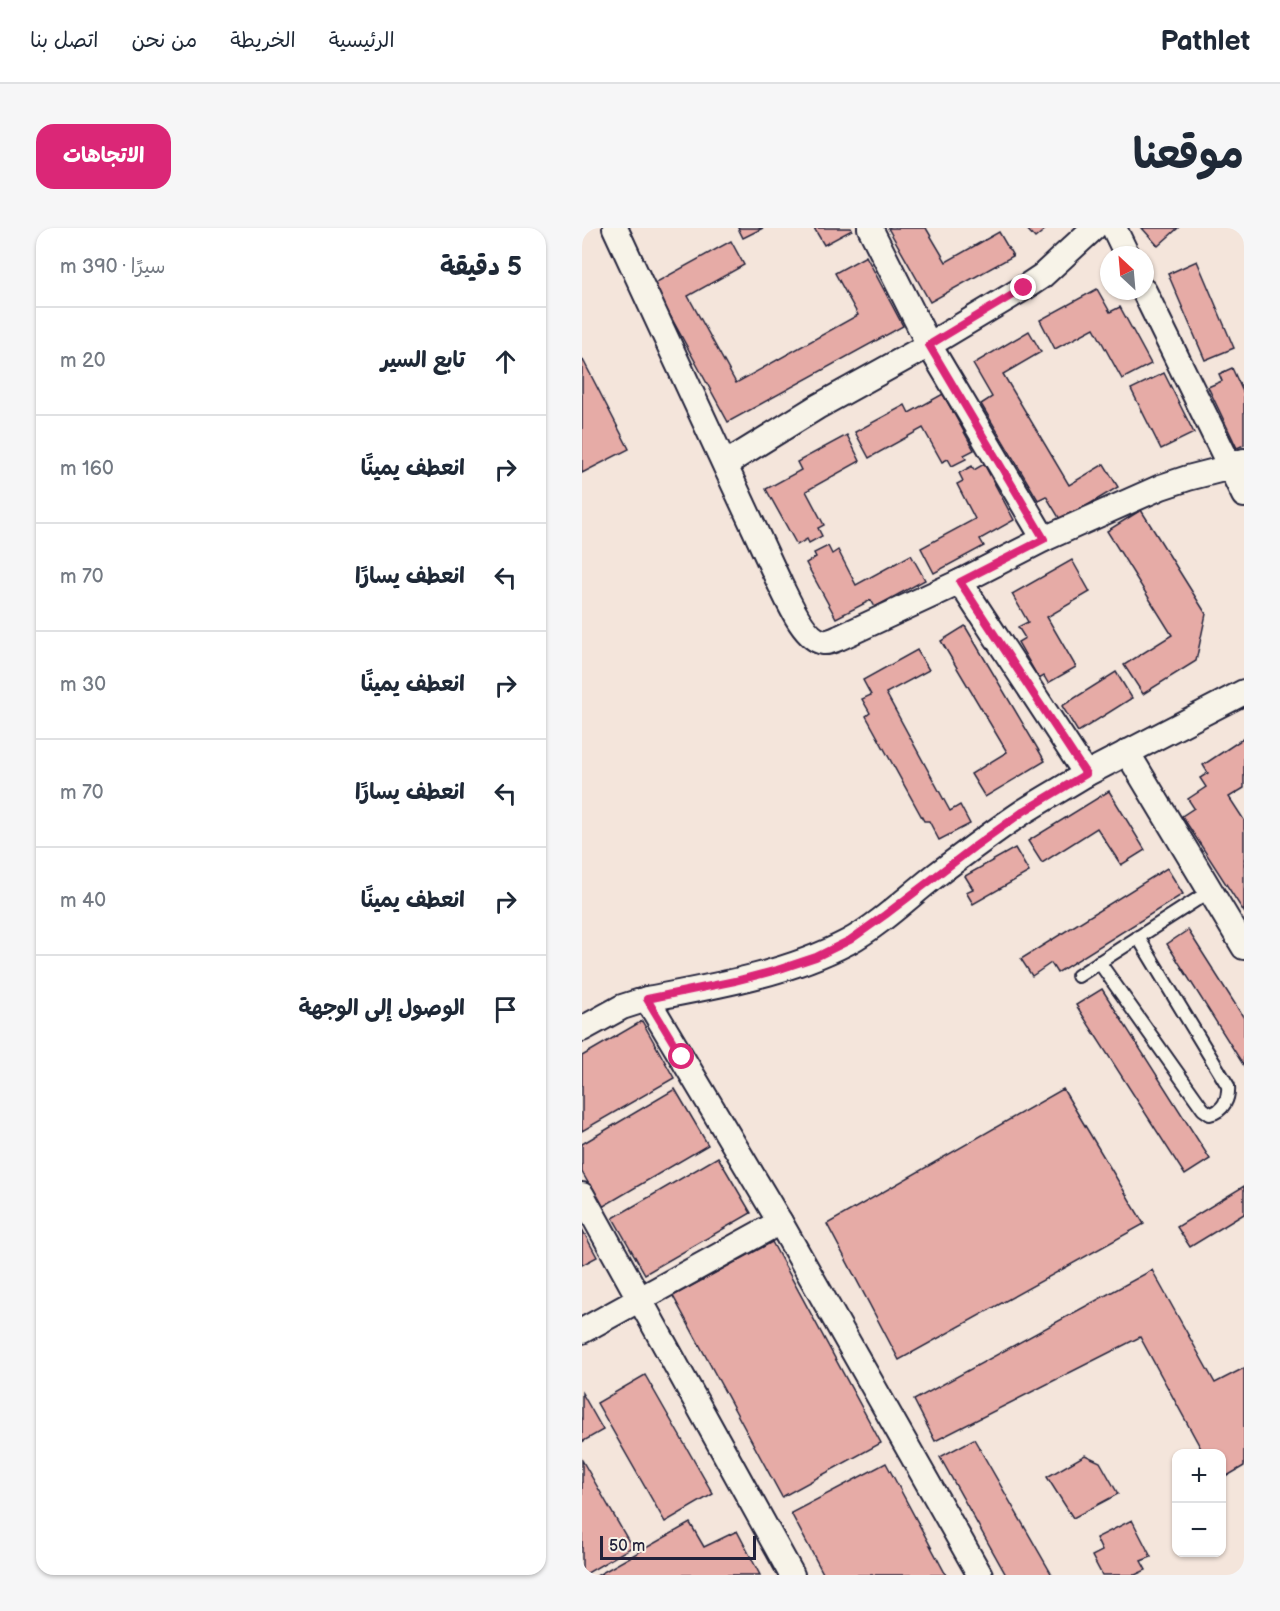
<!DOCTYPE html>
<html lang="ar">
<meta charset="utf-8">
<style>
body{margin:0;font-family:"Balsamiq Sans","Playpen Sans Arabic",sans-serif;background:#f6f6f7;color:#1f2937;direction:rtl}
.controls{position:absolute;right:18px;bottom:18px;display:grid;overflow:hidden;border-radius:12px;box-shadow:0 2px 4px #0004}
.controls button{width:54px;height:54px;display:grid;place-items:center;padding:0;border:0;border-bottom:2px solid #e0e1e3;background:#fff;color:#1f2937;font:30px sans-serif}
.compass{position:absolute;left:518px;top:18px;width:54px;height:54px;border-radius:50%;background:#fff;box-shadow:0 2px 4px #0004;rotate:334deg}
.scale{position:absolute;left:18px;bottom:15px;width:156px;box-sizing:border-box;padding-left:6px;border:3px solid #22223b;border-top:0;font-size:16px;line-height:21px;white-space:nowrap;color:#22223b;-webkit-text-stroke:4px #f7f3e8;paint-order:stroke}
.stop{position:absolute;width:18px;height:18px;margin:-14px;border:4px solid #db2777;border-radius:50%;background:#fff}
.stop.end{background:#db2777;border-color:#fff;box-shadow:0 2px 6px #0008}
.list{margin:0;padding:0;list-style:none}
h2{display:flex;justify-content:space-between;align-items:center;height:78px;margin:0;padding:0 24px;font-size:26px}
h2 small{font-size:20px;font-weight:400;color:#747a83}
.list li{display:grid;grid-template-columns:39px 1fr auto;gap:18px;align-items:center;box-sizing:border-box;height:108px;padding:0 24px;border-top:2px solid #e0e1e3}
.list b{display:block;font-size:22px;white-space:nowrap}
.list em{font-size:20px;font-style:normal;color:#747a83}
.icon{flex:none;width:33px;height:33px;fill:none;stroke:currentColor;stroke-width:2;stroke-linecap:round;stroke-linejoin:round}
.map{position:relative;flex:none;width:662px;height:1347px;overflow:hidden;direction:ltr;border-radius:18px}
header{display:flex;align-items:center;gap:36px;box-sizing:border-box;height:84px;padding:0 30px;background:#fff;border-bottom:2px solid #e0e1e3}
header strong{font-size:28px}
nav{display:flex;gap:33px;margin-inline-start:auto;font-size:21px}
.intro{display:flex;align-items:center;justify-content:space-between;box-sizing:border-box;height:144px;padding:0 36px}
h1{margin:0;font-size:42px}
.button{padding:15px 27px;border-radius:18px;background:#db2777;color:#fff;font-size:21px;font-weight:700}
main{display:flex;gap:36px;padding:0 36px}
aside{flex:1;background:#fff;border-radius:18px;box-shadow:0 2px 4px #0004}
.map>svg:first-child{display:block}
</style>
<header>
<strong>Pathlet</strong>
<nav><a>الرئيسية</a><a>الخريطة</a><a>من نحن</a><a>اتصل بنا</a></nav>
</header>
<div class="intro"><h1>موقعنا</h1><a class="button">الاتجاهات</a></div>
<main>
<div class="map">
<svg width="662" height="1347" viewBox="0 0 662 1347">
<rect width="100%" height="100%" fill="#f4e5db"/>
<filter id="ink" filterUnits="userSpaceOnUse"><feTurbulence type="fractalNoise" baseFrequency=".0167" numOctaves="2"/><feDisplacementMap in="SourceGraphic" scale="12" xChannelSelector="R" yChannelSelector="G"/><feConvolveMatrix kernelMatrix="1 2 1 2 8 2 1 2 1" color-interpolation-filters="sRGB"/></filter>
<g filter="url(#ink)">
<!-- building -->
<g fill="#e6aba6" stroke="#22223b" stroke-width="1.5">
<path d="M156,0H181L161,10Z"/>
<path d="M232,0H269L270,2L242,17Z"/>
<path d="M306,0H344L364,34L417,4L431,28L348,74Z"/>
<path d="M444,0H465L453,10Z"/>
<path d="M560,0H596L576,18Z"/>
<path d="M149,13L162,37L106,68L154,155L276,87L253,45L284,28L321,98L146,194L71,56Z"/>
<path d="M615,33L652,120L623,132L586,46Z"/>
<path d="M515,61L528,84L538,79L569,136L540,151L512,100L473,121L458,92Z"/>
<path d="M447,103L459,124L421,146L487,257L522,236L536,259L479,293L464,268L456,272L399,176L410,169L391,136Z"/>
<path d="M0,130L47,221L0,245Z"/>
<path d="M650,140L662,166V217L655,220L626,159L640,153L637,146Z"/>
<path d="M582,145L612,205L579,221L549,161Z"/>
<path d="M361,166L392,222L382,227L384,231L370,238L366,231L360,234L341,200L287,230L273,204L323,177L327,185Z"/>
<path d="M265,207L278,233L224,263L242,297L236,300L240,308L227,315L225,311L215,317L184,261L219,242L215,234Z"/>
<path d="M402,236L432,292L398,311L402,318L352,345L339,320L393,291L375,256L381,253L377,245L390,238L392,242Z"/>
<path d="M559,282L624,386L614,433L561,466L542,437L590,407L525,303Z"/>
<path d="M246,318L250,326L256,322L274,357L329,327L343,352L293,379L289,372L254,390L224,335L234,329L232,325Z"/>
<path d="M490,332L508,364L465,389L494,439L466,455L462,448L457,451L436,414L443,410L436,399L446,394L430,366Z"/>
<path d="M383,398L463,533L403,569L389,546L425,524L359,413Z"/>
<path d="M335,422L347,442L304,465L368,583L378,577L388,596L357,612L347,593H342L284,488L288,485L280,471L289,467L281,452Z"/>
<path d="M534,444L550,470L496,504L480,478Z"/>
<path d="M662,510V560L647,569L662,592V684L600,588L612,580L606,571L624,559L618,550L626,545L621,537Z"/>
<path d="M527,563L563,622L539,637L515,600L460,635L446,613Z"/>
<path d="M433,620L447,644L391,676L384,664L391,661L383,648Z"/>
<path d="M585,640L601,666L475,745L469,735L450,748L439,731Z"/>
<path d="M606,702L662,790V838L585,716Z"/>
<path d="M520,761L628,931L603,947L494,777Z"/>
<path d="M60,793L92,850L0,903V828Z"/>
<path d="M93,861L126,917L20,979L0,944V916Z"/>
<path d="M481,861L562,996L317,1132L245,996Z"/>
<path d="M136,929L169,985L63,1046L31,990Z"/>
<path d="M662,958V986L608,1019L595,999Z"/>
<path d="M0,1001L15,1029L0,1037Z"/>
<path d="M190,1014L299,1215L200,1269L91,1068Z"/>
<path d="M570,1042L633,1155L662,1140V1238L640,1251V1226H622L558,1109L353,1213L332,1172Z"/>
<path d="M63,1147L131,1266L83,1294L15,1175Z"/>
<path d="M0,1165L21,1202L0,1214Z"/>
<path d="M392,1211L470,1347H424L358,1229Z"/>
<path d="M503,1227L518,1234L536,1266L491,1290L465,1249Z"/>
<path d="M0,1232L50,1319L2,1347L0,1343Z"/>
<path d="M304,1235L364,1347H242L209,1285Z"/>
<path d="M550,1292L569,1329L559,1333L564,1342L553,1347H520L510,1328L520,1323L514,1310Z"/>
<path d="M108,1295L122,1319L155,1303L178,1347H16Z"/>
</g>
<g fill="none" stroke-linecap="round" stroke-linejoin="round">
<!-- lane casing -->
<g stroke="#22223b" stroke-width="16">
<g id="lane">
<path d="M517,734L621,881L628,886C642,883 647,870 646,858L556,709"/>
<path d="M496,748L628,663"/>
</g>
</g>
<!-- street casing -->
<g stroke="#22223b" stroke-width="28">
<g id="street">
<path d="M33,0L198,356C206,372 222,411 241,414C247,415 254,411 259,409L378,354L462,311"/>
<path d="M288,0L347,117L462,311L579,259L606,250L649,239L662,233"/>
<path d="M532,0L545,27"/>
<path d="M562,63L662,267"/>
<path d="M143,236L235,179L347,117L442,60L460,48L512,0"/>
<path d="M378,354L504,546L662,464"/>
<path d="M545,524L662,719"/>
<path d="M65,771C133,758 205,746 266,714C297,697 325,670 353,648C382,626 411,604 441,584C461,571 483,559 504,546"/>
<path d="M0,801L40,779L65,771L198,994L398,1347"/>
<path d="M0,967L210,1347"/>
<path d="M0,1103L198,994"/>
</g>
</g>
<!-- lane -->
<use href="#lane" stroke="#f7f3e8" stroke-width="12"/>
<!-- street -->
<use href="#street" stroke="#f7f3e8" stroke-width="24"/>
</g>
</g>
<g fill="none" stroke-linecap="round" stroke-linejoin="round" filter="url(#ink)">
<!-- route -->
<path stroke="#db2777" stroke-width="8" d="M100,829L65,771L153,753L195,742L234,729L268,712L303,687L392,619L442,583L504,546L378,354L462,311L347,117L442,60"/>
</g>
</svg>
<div class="controls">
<button>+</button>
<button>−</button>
</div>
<svg class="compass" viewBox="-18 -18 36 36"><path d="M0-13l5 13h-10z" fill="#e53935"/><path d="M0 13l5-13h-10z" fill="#747a83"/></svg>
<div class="scale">50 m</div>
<div class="stop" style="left:100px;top:829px"></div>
<div class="stop end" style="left:442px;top:60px"></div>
</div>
<aside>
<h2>5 دقيقة<small>سيرًا · 390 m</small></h2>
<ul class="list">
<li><svg class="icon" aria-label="ahead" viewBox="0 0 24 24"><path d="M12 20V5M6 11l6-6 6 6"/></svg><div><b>تابع السير</b></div><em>20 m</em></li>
<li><svg class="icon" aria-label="right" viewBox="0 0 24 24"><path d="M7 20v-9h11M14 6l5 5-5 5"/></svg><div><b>انعطف يمينًا</b></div><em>160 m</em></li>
<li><svg class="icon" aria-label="left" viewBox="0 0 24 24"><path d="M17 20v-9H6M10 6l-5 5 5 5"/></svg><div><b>انعطف يسارًا</b></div><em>70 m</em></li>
<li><svg class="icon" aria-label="right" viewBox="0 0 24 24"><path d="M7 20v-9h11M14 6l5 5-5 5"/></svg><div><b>انعطف يمينًا</b></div><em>30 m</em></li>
<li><svg class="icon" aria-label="left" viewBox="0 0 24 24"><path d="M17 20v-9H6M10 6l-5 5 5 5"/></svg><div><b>انعطف يسارًا</b></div><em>70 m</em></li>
<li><svg class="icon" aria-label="right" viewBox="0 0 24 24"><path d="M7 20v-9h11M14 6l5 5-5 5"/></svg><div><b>انعطف يمينًا</b></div><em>40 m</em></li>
<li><svg class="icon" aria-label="arrive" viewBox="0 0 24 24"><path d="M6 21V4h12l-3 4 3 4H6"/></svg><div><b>الوصول إلى الوجهة</b></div></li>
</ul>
</aside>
</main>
